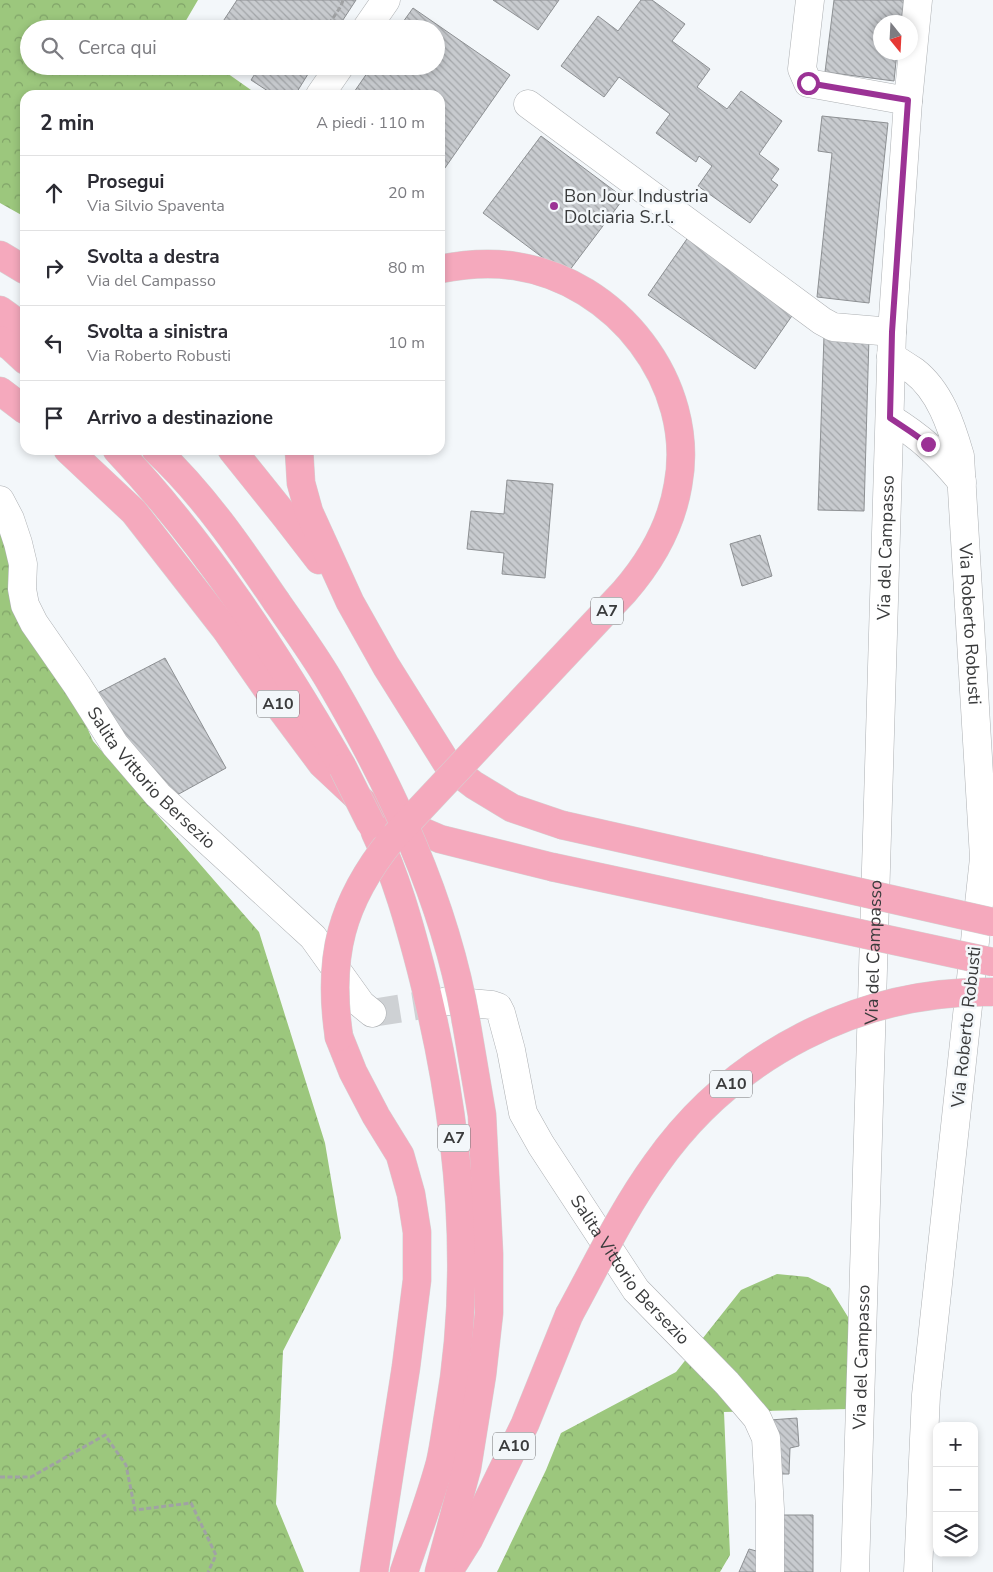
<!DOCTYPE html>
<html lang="it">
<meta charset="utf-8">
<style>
body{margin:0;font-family:"Nunito Sans",sans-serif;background:#f7f7f7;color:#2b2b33}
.controls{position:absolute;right:15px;bottom:15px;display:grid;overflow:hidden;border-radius:10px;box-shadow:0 2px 8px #0003}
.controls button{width:45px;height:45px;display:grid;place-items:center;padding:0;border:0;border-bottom:1px solid #e1e1e2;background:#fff;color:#2b2b33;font:25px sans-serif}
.compass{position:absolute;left:873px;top:15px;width:45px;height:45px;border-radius:50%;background:#fff;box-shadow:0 2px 8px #0003;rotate:162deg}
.stop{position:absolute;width:15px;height:15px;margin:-11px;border:4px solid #9b3295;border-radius:50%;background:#fff}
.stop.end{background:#9b3295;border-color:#fff;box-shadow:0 1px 5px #0008}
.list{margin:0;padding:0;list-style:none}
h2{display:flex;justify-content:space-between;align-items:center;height:65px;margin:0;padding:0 20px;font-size:21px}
h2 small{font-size:16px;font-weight:400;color:#7c7c81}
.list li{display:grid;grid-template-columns:32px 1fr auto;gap:15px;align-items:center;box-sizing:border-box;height:75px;padding:0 20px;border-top:1px solid #e1e1e2}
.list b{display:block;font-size:19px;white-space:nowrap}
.list p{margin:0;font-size:16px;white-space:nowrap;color:#7c7c81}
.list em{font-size:16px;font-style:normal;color:#7c7c81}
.icon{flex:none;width:28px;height:28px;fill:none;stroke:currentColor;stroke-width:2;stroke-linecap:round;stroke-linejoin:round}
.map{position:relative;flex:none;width:993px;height:1572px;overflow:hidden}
.search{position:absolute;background:#fff;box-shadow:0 2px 8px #0003;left:20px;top:20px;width:425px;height:55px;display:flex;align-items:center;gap:12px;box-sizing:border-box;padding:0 18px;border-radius:28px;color:#7c7c81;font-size:19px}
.panel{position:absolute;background:#fff;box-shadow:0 2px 8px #0003;left:20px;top:90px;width:425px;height:365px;border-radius:15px}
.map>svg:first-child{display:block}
</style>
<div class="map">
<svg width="993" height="1572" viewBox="0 0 993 1572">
<defs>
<pattern id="forest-crowns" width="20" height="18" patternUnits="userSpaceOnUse" patternTransform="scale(1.25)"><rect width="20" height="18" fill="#9cc77d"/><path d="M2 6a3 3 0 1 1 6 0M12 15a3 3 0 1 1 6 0" fill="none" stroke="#80a368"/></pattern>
<pattern id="building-back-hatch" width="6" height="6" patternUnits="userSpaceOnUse" patternTransform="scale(1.25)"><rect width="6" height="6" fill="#c8cbcf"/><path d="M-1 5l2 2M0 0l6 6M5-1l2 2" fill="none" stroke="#a3a6a9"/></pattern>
</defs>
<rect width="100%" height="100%" fill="#f3f7fa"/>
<!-- forest -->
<g fill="url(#forest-crowns)">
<path d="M0,0H198L181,29H29V66H217L258,95H25V217L0,203Z"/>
<path d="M0,529L93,741L259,932L325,1143L341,1238L283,1351L276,1504L304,1572H0Z"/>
<path d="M777,1274L808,1277L830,1288L848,1317L849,1409L724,1412L730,1555L720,1572H497L546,1470L561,1433L676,1372L741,1290Z"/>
</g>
<!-- building -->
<g fill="url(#building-back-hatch)" stroke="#8d9093">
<path d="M237,0H356L337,29H224L220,26Z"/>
<path d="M493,0H559L538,30Z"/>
<path d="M641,0H652L685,24L672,41L710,69L697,87L727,109L741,91L782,121L759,154L779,169L771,180L778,185L750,223L698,186L712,166L699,156L696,162L656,133L670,114L619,77L604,97L561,66L598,16L618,31Z"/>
<path d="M834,0H904L901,22H880V52H897L894,81L825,72Z"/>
<path d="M413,8L510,75L440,175V95H352L372,66H436V29H398Z"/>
<path d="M260,66H313L295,95H274L251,80Z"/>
<path d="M822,116L888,123L869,303L817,297L832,153L818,151Z"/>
<path d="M541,136L624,198L566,275L483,213Z"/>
<path d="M689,236L796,310L755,369L648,295Z"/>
<path d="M824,336L869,337L864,511L818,510Z"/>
<path d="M507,480L553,484L545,578L502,574L504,553L467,549L471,511L504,514Z"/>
<path d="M760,535L772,576L742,586L730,544Z"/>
<path d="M165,658L226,768L177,795L160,786L90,697Z"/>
<path d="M797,1418L799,1446L790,1448L789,1474H776L770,1420Z"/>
<path d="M777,1515H813V1572H776Z"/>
<path d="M749,1549L760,1552L764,1572H739Z"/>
</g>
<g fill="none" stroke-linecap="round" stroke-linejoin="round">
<!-- minor-tunnel -->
<path stroke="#ced1d4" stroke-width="28" stroke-dasharray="28 14" stroke-linecap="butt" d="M372,1013L447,1001"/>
<!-- minor casing -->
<g stroke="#adb0b3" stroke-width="29">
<g id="minor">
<path d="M810,0L802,69L808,83L908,101"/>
<path d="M366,29L386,0"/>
<path d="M320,95L340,66"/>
<path d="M528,104L822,321L833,327L892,332"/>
<path id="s1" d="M891,356C898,361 906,366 914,371C940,391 951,425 960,456L984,858L926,1395L918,1572"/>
<path d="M890,418C922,438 938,453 962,482"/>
<path id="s2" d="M0,500L10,519L18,543L23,564L22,589L25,605L34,623L77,685L115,745L158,795L313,937L361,1004L372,1013"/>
<path id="s3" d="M447,1001L492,1005L498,1007L501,1013L511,1050L523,1113L541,1145L636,1290L727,1383L757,1418L766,1438L770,1509V1572"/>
<path id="s4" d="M855,1572L892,332L908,101L918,0"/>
</g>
</g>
<!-- highway casing -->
<g stroke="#d4d4d4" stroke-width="29">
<g id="highway">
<path d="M0,255L25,270"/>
<path d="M0,310L25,328"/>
<path d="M0,340L11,347L25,360"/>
<path d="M0,391L25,410"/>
<path d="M68,450L134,512L226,630L281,709L322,764L370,809L440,839L552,867"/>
<path d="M117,450C206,544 277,654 342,766"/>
<path d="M156,450C203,494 240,548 276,601"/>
<path d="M232,450L285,516L319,560"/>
<path d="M299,450L301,483L309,512L350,602L386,666L448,765L474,785L512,808L562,825"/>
<path d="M375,832C396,876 409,923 421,969C458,1113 475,1264 449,1411C446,1428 444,1446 440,1463C430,1500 416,1536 404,1572"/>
<path d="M339,1037L353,1072L376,1116L400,1155L411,1194L417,1232V1280L406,1367L374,1572"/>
<path d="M449,1571L469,1539L525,1424L569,1315"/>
<path d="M439,1572L467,1468L482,1375L489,1313V1254L482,1115L466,1021"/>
</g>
</g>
<!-- path -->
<g stroke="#a0a2a4" stroke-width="3" stroke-dasharray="5 2.5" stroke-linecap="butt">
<path d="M329,24L341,6L343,0"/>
<path d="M0,1477H31L105,1435L126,1465L135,1510L191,1503L216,1555L208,1572"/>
</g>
<!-- minor -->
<use href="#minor" stroke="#fff" stroke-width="28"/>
<!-- highway -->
<use href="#highway" stroke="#f5a9bd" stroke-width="28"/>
<!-- highway-bridge casing -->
<g stroke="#d4d4d4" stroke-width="29" stroke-linecap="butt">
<g id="highway-bridge">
<path d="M276,601C294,627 313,653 329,680C391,786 445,900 466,1021"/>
<path d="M343,768L371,824"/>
<path d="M562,825L993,922"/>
<path d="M552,867L993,962"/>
<path d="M339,1037C327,957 341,902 392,839L624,592C651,561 671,527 678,485C697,383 616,281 515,266C490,262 465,264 440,269"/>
<path d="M569,1315C597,1264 622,1211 656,1164C732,1056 860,989 993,992"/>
</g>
</g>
<!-- highway-bridge -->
<use href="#highway-bridge" stroke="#f5a9bd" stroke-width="28"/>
</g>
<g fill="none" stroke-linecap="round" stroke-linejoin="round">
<!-- route -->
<path stroke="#9b3295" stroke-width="6" d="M808,83L908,100L892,332L890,418L911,432L928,444"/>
</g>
<!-- markers -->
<circle fill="#9b3295" stroke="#f3f7fa" stroke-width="2" cx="554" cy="206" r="5"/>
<g text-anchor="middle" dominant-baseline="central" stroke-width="5" stroke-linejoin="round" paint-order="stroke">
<!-- shield labels -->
<g fill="#f3f7fa" stroke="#727375" stroke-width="1">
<rect x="591" y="597.5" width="32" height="27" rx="4"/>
<rect x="257" y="690.5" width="42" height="27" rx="4"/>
<rect x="710" y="1070.5" width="42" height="27" rx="4"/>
<rect x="438" y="1124.5" width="32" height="27" rx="4"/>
<rect x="493" y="1432.5" width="42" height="27" rx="4"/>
</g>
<g font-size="16" font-weight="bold" fill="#3a3b3c">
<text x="607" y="611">A7</text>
<text x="278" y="704">A10</text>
<text x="731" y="1084">A10</text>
<text x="454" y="1138">A7</text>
<text x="514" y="1446">A10</text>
</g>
<!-- poi labels -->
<g font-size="18" fill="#3a3b3c" stroke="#f3f7fa" text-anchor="start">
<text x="564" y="196">Bon Jour Industria<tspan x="564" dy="21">Dolciaria S.r.l.</tspan></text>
</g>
<!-- street labels -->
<g font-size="18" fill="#3a3b3c" stroke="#f3f7fa">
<text stroke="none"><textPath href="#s4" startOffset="1025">Via del Campasso</textPath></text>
<text stroke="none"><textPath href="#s1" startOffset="294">Via Roberto Robusti</textPath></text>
<text stroke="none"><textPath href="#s2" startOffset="325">Salita Vittorio Bersezio</textPath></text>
<text stroke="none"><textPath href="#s4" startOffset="620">Via del Campasso</textPath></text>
<text transform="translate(966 1027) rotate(-84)">Via Roberto Robusti</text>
<text stroke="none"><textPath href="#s3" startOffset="351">Salita Vittorio Bersezio</textPath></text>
<text stroke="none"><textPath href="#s4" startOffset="215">Via del Campasso</textPath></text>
</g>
</g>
</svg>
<div class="controls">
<button>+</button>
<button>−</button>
<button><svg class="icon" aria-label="layers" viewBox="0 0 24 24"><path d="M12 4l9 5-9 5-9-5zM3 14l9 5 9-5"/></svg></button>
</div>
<svg class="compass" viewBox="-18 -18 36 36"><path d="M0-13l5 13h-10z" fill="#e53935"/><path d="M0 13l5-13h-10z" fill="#7c7c81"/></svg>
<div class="stop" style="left:808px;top:83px"></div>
<div class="stop end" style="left:928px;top:444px"></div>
<div class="search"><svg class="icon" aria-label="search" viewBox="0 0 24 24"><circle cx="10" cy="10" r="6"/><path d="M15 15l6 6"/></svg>Cerca qui</div>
<section class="panel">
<h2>2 min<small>A piedi · 110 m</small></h2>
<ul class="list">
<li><svg class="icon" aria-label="ahead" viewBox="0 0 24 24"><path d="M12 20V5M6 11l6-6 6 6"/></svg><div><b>Prosegui</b><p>Via Silvio Spaventa</p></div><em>20 m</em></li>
<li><svg class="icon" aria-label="right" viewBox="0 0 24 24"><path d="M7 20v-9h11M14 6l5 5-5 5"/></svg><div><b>Svolta a destra</b><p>Via del Campasso</p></div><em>80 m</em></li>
<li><svg class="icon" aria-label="left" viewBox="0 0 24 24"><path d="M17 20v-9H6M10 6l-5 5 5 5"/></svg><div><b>Svolta a sinistra</b><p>Via Roberto Robusti</p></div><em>10 m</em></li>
<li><svg class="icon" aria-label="arrive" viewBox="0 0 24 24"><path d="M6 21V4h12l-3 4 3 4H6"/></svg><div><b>Arrivo a destinazione</b></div></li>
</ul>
</section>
</div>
